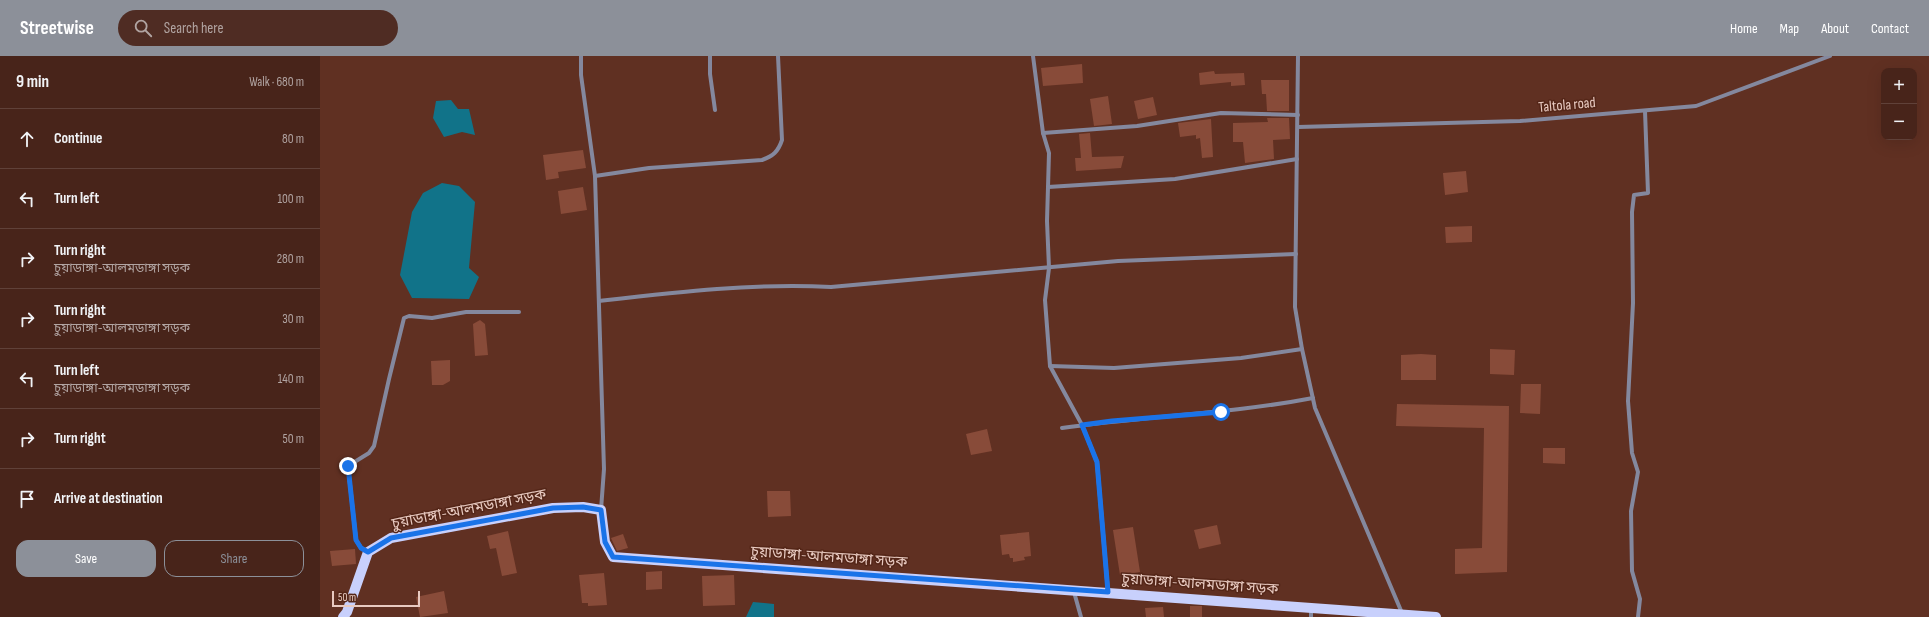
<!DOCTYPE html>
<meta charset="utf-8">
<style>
body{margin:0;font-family:"Sofia Sans Condensed","Noto Sans Bengali",sans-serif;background:#4f2c23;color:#f1f3f6}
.controls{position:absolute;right:12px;top:12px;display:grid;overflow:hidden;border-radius:8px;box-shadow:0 4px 16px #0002}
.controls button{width:36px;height:36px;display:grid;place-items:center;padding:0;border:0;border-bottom:1px solid #604139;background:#48241a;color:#f1f3f6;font:20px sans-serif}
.scale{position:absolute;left:12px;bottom:10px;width:88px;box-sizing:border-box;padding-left:4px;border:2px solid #e8cac1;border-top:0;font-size:11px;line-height:14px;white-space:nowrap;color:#e8cac1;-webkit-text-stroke:3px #542618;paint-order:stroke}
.stop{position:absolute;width:12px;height:12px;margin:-9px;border:3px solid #1a73e8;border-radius:50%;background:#fff}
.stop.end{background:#1a73e8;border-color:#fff;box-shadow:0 1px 4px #0008}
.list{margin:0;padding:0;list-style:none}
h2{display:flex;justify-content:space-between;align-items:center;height:52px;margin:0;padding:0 16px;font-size:17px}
h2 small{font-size:13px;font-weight:400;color:#b1a4a2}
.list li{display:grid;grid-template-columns:26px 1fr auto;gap:12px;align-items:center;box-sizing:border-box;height:60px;padding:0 16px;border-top:1px solid #604139}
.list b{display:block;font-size:15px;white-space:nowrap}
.list p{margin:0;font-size:13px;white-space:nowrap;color:#b1a4a2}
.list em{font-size:13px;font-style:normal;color:#b1a4a2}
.actions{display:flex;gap:8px;padding:12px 16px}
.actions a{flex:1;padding:9px 0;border:1px solid #8c9099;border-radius:12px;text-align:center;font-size:14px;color:#8c9099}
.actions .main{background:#8c9099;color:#fff}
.icon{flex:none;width:22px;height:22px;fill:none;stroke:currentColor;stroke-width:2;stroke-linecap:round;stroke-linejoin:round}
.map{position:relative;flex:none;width:1609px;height:561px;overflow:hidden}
header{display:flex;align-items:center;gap:24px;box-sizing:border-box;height:56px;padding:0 20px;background:#8c9099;color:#fff}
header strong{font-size:19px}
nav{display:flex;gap:22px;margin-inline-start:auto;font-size:14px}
.search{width:280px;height:36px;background:#4f2c23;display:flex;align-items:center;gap:10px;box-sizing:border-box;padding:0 14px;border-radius:22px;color:#b1a4a2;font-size:15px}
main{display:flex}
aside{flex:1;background:#48241a}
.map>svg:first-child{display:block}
</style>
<header>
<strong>Streetwise</strong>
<div class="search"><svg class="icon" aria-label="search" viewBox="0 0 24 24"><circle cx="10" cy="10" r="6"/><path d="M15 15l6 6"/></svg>Search here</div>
<nav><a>Home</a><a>Map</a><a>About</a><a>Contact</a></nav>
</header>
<main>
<aside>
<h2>9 min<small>Walk · 680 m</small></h2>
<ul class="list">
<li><svg class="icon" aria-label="ahead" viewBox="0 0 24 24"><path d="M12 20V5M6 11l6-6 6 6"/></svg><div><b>Continue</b></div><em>80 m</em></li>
<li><svg class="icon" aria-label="left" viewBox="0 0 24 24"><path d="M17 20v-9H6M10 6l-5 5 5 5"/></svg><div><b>Turn left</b></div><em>100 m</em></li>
<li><svg class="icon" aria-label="right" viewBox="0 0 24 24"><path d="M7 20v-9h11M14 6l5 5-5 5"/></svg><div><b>Turn right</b><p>চুয়াডাঙ্গা-আলমডাঙ্গা সড়ক</p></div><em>280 m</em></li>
<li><svg class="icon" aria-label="right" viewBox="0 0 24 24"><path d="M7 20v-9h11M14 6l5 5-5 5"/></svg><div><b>Turn right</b><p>চুয়াডাঙ্গা-আলমডাঙ্গা সড়ক</p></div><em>30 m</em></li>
<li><svg class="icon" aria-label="left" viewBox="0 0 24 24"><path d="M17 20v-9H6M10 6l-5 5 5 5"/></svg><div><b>Turn left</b><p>চুয়াডাঙ্গা-আলমডাঙ্গা সড়ক</p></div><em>140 m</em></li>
<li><svg class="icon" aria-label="right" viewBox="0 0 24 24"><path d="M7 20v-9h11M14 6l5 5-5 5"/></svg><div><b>Turn right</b></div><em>50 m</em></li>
<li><svg class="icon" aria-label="arrive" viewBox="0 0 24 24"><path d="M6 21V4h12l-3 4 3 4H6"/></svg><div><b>Arrive at destination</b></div></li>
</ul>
<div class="actions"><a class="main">Save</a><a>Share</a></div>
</aside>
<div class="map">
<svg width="1609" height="561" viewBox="0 0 1609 561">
<rect width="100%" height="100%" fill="#603022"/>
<!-- water -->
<g fill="#117389">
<path d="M131,44L138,53H149L155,79L142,76L124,81L113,62L116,45Z"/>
<path d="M122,127L139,130L155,146L149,212L159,221L149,243L92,242L80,219L92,156L103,137Z"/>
<path d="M433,546L454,548V561H426Z"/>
</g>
<!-- building -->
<g fill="#884b39">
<path d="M762,8L763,27L723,30L721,12Z"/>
<path d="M894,15L895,18L924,17L925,29L911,30V26L880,29L879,17Z"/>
<path d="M941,24H969V55H947L946,38H942Z"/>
<path d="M788,40L792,68L774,70L770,43Z"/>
<path d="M833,41L837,59L818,63L814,45Z"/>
<path d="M947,62H969L970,83L953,84L954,103L925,107L923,86H913V67L948,66Z"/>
<path d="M891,63L893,101L882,102L880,82L876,83V79L860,81L858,67Z"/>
<path d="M770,77L772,101L804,100L801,112L756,115L755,102H761L759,78Z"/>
<path d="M263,94L266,112L238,116L239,122L226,124L223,99Z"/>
<path d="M1146,115L1148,136L1125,139L1123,117Z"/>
<path d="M263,131L267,154L241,158L238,135Z"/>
<path d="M1152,170V186L1126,187L1125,171Z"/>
<path d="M160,264L165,268L168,299L155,300L153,268Z"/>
<path d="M1170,293L1195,294L1194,319L1170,318Z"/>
<path d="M1101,298L1116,299V324H1081V299Z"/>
<path d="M130,304V325L123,329H112L111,305Z"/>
<path d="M1201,328H1221L1220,358L1200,357Z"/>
<path d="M1077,348L1189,350L1187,516L1135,518V493L1162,492L1164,372L1076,370Z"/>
<path d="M667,373L672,395L651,399L646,378Z"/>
<path d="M1223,392H1245V408L1223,407Z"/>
<path d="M447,435H470L471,460L448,461Z"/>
<path d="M897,469L901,488L879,493L874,474Z"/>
<path d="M813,471L820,516L800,519L793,474Z"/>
<path d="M188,475L197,517L182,520L176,492L170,493L167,480Z"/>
<path d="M709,476L711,500L704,501L705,504L693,506V502H690L689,498L682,499L680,479Z"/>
<path d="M303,478L308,492L297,495L291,482Z"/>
<path d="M35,493L36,508L12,510L10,495Z"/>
<path d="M342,515V533L326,534V516Z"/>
<path d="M284,517L287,549L268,550V547H262L259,519Z"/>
<path d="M414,519L415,549L383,550L382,520Z"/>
<path d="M124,535L128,557L100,561L96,541Z"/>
<rect x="870" y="550" width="12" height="11"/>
<path d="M843,551L844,561H826L825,552Z"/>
</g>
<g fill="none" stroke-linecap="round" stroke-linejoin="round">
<!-- street -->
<g stroke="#84889e" stroke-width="4">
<path d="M261,0V19L275,120L284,413L281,454"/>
<path d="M390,0V18L395,54"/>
<path d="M713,0L723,77L729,97L727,165L729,212L725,244L730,310L762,369L777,406L788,536"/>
<path d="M978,0L975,251L982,293L995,352L1082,557"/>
<path d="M978,71L1200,65L1376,50L1510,0"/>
<path d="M723,77L817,70L901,57L978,59"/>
<path d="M275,120L329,112L442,104C453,100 458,96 462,84L458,0"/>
<path d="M728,131L855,123L977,103"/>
<path d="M279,245C357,236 433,227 511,231L798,205L976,198"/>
<path d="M730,310L794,312L921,302L982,293"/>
<path d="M742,372C826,360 910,358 993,342"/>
<path d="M48,496L41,492L36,484L28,410L49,397L54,390L69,323L84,262L89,260L112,262L146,256H199"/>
<path d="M754,536L761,561"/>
<path d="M991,561V551"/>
<path d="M1318,561L1320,543L1312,515L1311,455L1318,416L1312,397L1308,345L1313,247L1312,156L1314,139L1328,137L1325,55"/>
</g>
<!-- primary -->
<path stroke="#c8d0fc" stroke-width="10" d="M23,561L27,556L48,496L71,482L233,452L263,451L281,454L285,486L293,501L1116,561"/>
</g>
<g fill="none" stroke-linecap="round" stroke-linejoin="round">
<!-- route -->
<path stroke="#1a73e8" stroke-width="5" d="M28,410L36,484L41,492L48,496L71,482L233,452L263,451L281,454L285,486L293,501L788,536L777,406L762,369L792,365L901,356"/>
</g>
<g text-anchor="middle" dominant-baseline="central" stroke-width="3" stroke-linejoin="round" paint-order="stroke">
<!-- street labels -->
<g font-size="15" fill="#e8cac1" stroke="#542618">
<text transform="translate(1247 49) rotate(-5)">Taltola road</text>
<text transform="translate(149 453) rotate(-11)">চুয়াডাঙ্গা-আলমডাঙ্গা সড়ক</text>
<text transform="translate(509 501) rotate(4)">চুয়াডাঙ্গা-আলমডাঙ্গা সড়ক</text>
<text transform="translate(880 528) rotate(4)">চুয়াডাঙ্গা-আলমডাঙ্গা সড়ক</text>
</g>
</g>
</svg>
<div class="controls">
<button>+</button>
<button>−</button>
</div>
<div class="scale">50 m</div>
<div class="stop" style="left:901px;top:356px"></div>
<div class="stop end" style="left:28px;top:410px"></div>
</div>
</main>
